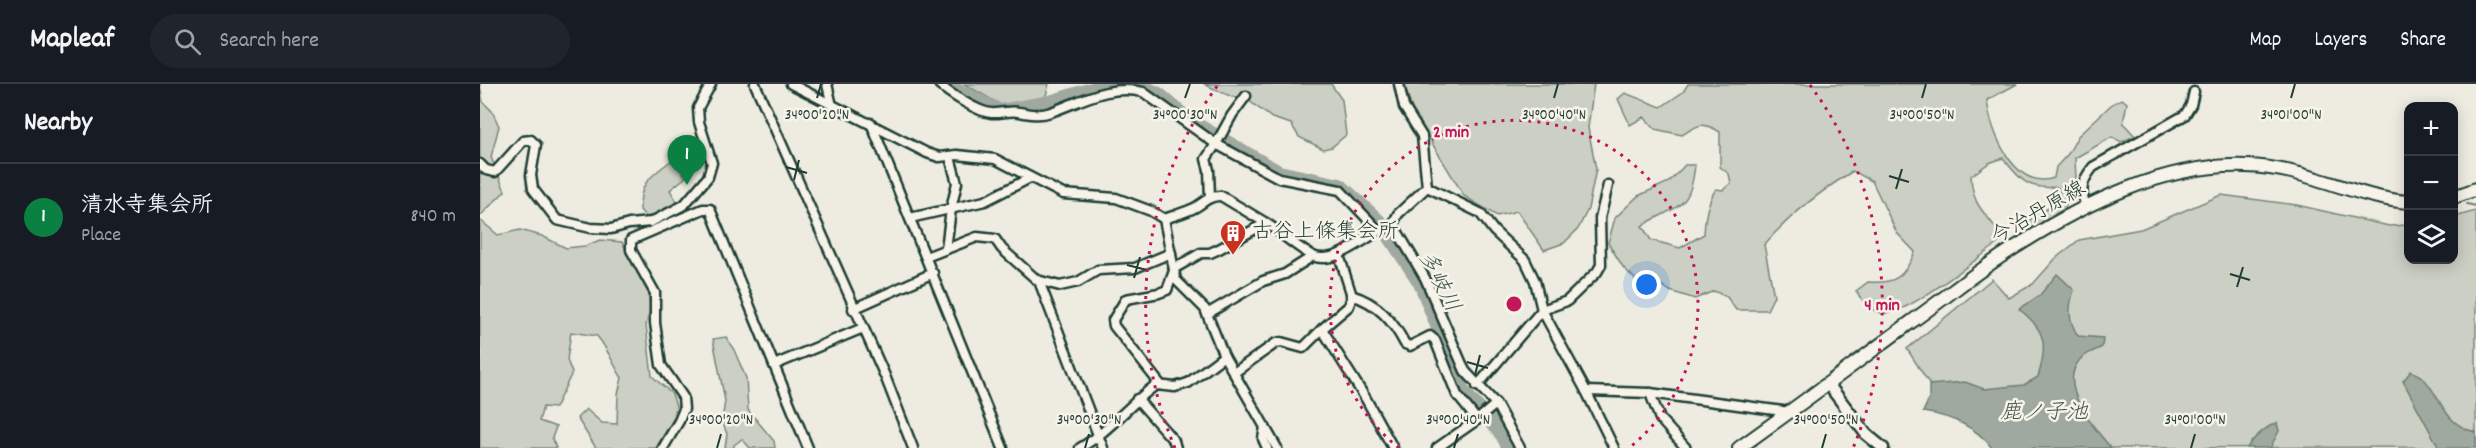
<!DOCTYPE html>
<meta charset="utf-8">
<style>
body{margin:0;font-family:Dekko,"Klee One",sans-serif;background:#20242c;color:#f1f3f6}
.controls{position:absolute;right:18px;top:18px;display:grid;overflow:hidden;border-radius:12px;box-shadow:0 3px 15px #0003}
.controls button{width:54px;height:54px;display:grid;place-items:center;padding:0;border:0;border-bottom:2px solid #363941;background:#171b24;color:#f1f3f6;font:30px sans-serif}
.you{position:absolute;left:1167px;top:201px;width:21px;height:21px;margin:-15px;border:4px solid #fff;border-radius:50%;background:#1a73e8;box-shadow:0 0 0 9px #1a73e833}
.badge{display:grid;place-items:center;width:39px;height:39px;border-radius:50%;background:#0b8043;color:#fff;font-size:20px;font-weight:700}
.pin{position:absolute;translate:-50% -50px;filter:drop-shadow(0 2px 3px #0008)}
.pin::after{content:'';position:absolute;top:32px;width:21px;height:18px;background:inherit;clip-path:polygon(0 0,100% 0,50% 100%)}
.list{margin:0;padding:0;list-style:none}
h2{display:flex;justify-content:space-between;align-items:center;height:78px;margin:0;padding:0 24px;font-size:26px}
h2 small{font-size:20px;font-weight:400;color:#9ea1a6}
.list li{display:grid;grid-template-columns:39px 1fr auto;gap:18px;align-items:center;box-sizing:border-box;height:108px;padding:0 24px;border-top:2px solid #363941}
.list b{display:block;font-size:22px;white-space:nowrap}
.list p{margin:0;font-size:20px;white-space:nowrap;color:#9ea1a6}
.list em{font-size:20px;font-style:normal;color:#9ea1a6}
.icon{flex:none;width:33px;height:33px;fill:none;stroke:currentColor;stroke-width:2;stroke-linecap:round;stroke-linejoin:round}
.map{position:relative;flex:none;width:1996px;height:364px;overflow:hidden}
header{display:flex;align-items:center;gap:36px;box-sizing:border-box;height:84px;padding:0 30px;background:#171b24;border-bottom:2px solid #363941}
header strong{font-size:28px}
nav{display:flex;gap:33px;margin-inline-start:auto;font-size:21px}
.search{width:420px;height:54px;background:#20242c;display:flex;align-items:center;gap:15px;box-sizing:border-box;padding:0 21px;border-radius:33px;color:#9ea1a6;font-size:22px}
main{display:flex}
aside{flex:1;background:#171b24}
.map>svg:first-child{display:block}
</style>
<header>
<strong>Mapleaf</strong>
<div class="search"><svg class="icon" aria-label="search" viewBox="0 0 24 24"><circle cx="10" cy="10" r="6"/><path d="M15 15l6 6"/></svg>Search here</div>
<nav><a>Map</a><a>Layers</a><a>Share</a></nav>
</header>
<main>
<aside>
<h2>Nearby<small></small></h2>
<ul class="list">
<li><span class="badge">1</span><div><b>清水寺集会所</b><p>Place</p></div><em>840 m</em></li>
</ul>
</aside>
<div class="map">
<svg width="1996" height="364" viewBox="0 0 1996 364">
<rect width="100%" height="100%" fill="#eeece1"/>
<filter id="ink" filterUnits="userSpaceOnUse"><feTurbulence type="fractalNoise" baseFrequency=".0167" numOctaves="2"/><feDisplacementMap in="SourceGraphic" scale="12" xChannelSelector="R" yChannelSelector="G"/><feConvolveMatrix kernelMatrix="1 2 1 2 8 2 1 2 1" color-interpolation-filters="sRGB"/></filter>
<g filter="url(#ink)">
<!-- green -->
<g fill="#cccfc4" stroke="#76867c" stroke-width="1.5">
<path d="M0,0L3,18L12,27L19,42L11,73L25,107L0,132Z"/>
<path d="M484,0H569L565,15L523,22Z"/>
<path d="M724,0H851L862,16L866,51L852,63L843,65L819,53L811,40L792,34L765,14L752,13Z"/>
<path d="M924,0H1114L1108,44L1116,85L1108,125L1098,145L1084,159L1064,166L1037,127L1017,132L984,112L933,28Z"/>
<path d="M1208,0H1537L1507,16C1510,47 1534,107 1574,94L1576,83L1588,70L1598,52L1632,20L1642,15L1647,19L1643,39L1655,52L1641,58L1632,53L1595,74L1596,95L1591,102L1585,124L1547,148L1544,140L1577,118L1580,106L1577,103C1548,106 1540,96 1523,74L1509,79L1491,92C1493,128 1508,127 1523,156C1498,173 1434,226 1408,229C1393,231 1383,218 1376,207L1388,198C1416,200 1424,193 1435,168L1417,149L1392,97L1373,87C1339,108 1310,131 1284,161L1294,212L1287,226H1256L1247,213L1234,207L1215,215L1190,207L1173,195L1157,197L1143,183L1128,159L1135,134L1158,112L1189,98L1205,81H1215C1210,128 1197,120 1162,142L1171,156L1200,164L1224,150C1225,133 1227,119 1236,105L1243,106L1251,99L1249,90L1240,83V48C1223,37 1219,40 1202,51L1175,45L1164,33L1150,41L1138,15L1145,9L1181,23L1203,8Z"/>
<path d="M192,76L206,93L190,106L199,121L173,134H167L160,126C159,98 171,92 192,76Z"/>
<path d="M1741,111L1817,121L1909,142L1928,141V176H1974V133L1996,127V363L1621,364L1581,312L1573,254L1567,293L1553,307H1454L1427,265L1512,195L1529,214L1553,200L1576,174L1599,156L1661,145Z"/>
<path d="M0,136L18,151L40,146L62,152L86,164L105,162L120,156L142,158L169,210L170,226L166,241L172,292L192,310L196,322L194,334L176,364H116L97,334L106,325L122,339L137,340L138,310L142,294C133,280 128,265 117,252L91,248L87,276L92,289L75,324L63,323L59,337L76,343L72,354L76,364H0Z"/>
<path d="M246,253L254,266L266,294L268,326L294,357L295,364H270L262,355L254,361V364H245L247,350L242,337L245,317L233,255Z"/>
</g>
<!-- water -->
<g fill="#9fa99f" stroke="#6c7e74" stroke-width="1.5">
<path d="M1577,190L1594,206C1588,224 1588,236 1598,252L1623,254L1622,263C1614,267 1603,270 1598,278C1579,304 1614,344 1631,364H1512C1495,341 1470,332 1443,328L1449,315V301L1485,298L1504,305L1544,301L1558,293C1568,260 1566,246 1539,225L1560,211Z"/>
<path d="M1931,287C1934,289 1940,291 1943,294C1962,313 1963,341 1996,348V364H1959L1923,297Z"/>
<path d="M1797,339L1799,347L1790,364H1767C1772,355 1788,341 1797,339Z"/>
</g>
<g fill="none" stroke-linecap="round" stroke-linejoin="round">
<!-- stream -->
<path stroke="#6c7e74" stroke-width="2" d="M1987,120L1996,122"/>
<!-- river -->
<g stroke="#9fa99f" stroke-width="14">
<path d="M465,0L520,27L570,18L625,1L641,0"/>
<path d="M658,0L679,10L709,36L799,88L860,101L899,137L940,199L983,307L1022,351L1029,364"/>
</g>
<!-- minor casing -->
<g stroke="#1f3d34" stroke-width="13">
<g id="minor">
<path d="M275,0L405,292L433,364"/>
<path d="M311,0L447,69L459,73L477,71L515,75L583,110L636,114L671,127L684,135L696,196L725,225L744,272L797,364"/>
<path d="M347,0L352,22"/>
<path d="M459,0C468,9 498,28 511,29C520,30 530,26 539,28C549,30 560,32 571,28C602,17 629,0 663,8L736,60L752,31L766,12"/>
<path d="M391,39L523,364"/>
<path d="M0,80L6,86L15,88L43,57L51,56L56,61L51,91L53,105L77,136L111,144L131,145L149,140L171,138L204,121L228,93L232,79L219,38L218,24L231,0"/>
<path d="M947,103L1000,129L1014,147L1045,176L1055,197L1062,226L1106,307L1134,364"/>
<path d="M730,114L729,86L726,75L736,60L799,94L860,106L898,146"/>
<path d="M1606,123C1600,106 1601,98 1613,83L1705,31L1711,21L1714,8"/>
<path d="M430,134L505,117L550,94"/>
<path d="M684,135C693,132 703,129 712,125C722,121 728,111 741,112L786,139"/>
<path d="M913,140L945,194L985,287L1016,320L1040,364"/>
<path d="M466,165L471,125L477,99L470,73"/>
<path d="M446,173L497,153L515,155L522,165L557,196L580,202L598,198L618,186L655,184L691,169"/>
<path d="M559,197L623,364"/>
<path d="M871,211C898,219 913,237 925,260L930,262L950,252L955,256L977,311L997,336L1016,320"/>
<path d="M373,225L453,189"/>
<path d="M727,230L783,197L805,190L833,172"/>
<path d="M842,245L869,222L872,212L859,171"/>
<path d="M294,281L383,244"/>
<path d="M755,288L796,259L801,258L823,264L842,245L886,315L913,364"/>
<path d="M680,300L634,242L633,236L646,215L679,209L687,206L695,184L721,169H730L739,165L786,139C800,148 819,165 833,172C856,183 890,148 913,140L918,130L947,103L942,52L924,23L919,0"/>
<path d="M997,302L1062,226L1087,217L1117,188L1121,181L1120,134L1128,101"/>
<path d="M1106,307L1170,309L1310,328"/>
<path d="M1170,309L1180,335L1206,364"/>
<path d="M657,315L694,357L696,364"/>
<path d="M785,343L783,355L787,364"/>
<path d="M183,364L199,337L204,325L203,313L181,281L175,239V209L151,166V156L223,125H230L328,364"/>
<path d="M600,364C630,347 649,320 676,301L695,303L708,299L744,272"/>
<path d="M957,364L997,336"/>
</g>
</g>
<!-- tertiary casing -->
<g stroke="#1f3d34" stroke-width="15">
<path id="tertiary" d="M1348,300L1386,350L1403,364"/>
</g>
<!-- secondary casing -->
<g stroke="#1f3d34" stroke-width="16">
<g id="secondary">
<path d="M1974,113L1996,105"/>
<path d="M1259,364C1317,323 1374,280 1431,238C1465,214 1498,186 1534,164C1601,121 1684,79 1766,82C1826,83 1871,113 1928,118"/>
</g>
</g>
<!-- minor -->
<use href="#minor" stroke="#f7f3e8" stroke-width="8"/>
<!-- tertiary -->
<use href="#tertiary" stroke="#f7f3e8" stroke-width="10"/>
<!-- secondary -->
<use href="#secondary" stroke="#f7f3e8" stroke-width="12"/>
</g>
</g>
<!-- ticks -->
<path fill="none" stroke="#1f3d34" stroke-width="2" d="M337,14L341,0M705,14L710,0M1074,14L1078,0M1442,14L1446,0M1811,14L1815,0M306,83L327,89M1409,92L1429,98M314,96L319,76M1416,105L1422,85M647,181L667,186M1750,190L1770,196M654,194L660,173M1757,203L1763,183M987,278L1008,284M995,291L1000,271M237,364L241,350M605,364L609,350M974,364L978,350M1342,364L1346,350M1711,364L1715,350"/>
<!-- distance rings -->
<g fill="none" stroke="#c2185b" stroke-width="3" stroke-dasharray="3 6">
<path d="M919 364A184 184 0 1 1 1149 364"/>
<path d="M695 364A368 368 0 0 1 738 1M1330 1A368 368 0 0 1 1373 364"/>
</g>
<!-- icons -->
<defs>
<g id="building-pin" transform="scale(1.35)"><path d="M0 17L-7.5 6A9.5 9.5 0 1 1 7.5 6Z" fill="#c8321e" stroke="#f7f3e8"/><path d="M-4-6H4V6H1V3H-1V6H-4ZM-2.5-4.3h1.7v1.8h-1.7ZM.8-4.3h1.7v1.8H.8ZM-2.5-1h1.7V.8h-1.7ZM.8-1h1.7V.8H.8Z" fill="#fff"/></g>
</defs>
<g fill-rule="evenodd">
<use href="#building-pin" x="753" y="149"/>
</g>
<g text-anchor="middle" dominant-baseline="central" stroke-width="5" stroke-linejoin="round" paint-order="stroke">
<!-- street labels -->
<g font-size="21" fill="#1f3d34" stroke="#f7f3e8">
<text transform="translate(1559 130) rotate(-30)">今治丹原線</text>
</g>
<!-- poi labels -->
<g font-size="21" fill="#1f3d34" stroke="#f7f3e8" text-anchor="start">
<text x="772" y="149">古谷上條集会所</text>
</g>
<!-- water labels -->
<g font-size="22" font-style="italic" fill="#3f584f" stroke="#f7f3e8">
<text transform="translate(958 198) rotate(63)">多岐川</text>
<text x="1564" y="329">鹿ノ子池</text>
</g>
</g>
<g font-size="15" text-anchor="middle" fill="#1f3d34" stroke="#f7f3e8" stroke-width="5" stroke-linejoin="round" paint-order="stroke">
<text x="337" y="35">34°00'20"N</text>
<text x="705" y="35">34°00'30"N</text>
<text x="1074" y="35">34°00'40"N</text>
<text x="1442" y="35">34°00'50"N</text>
<text x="1811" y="35">34°01'00"N</text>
<text x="241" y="340">34°00'20"N</text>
<text x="609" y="340">34°00'30"N</text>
<text x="978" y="340">34°00'40"N</text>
<text x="1346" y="340">34°00'50"N</text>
<text x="1715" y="340">34°01'00"N</text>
</g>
<circle cx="1034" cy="220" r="9" fill="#c2185b" stroke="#f7f3e8" stroke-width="3"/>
<g font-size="18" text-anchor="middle" font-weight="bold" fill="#c2185b" stroke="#f7f3e8" stroke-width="5" stroke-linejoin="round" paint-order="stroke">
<text x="971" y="53">2 min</text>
<text x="1402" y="226">4 min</text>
</g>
</svg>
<div class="controls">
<button>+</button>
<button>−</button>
<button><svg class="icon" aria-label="layers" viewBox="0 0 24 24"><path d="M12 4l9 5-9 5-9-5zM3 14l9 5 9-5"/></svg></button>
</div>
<div class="you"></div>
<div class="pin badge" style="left:207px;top:101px">1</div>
</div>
</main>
